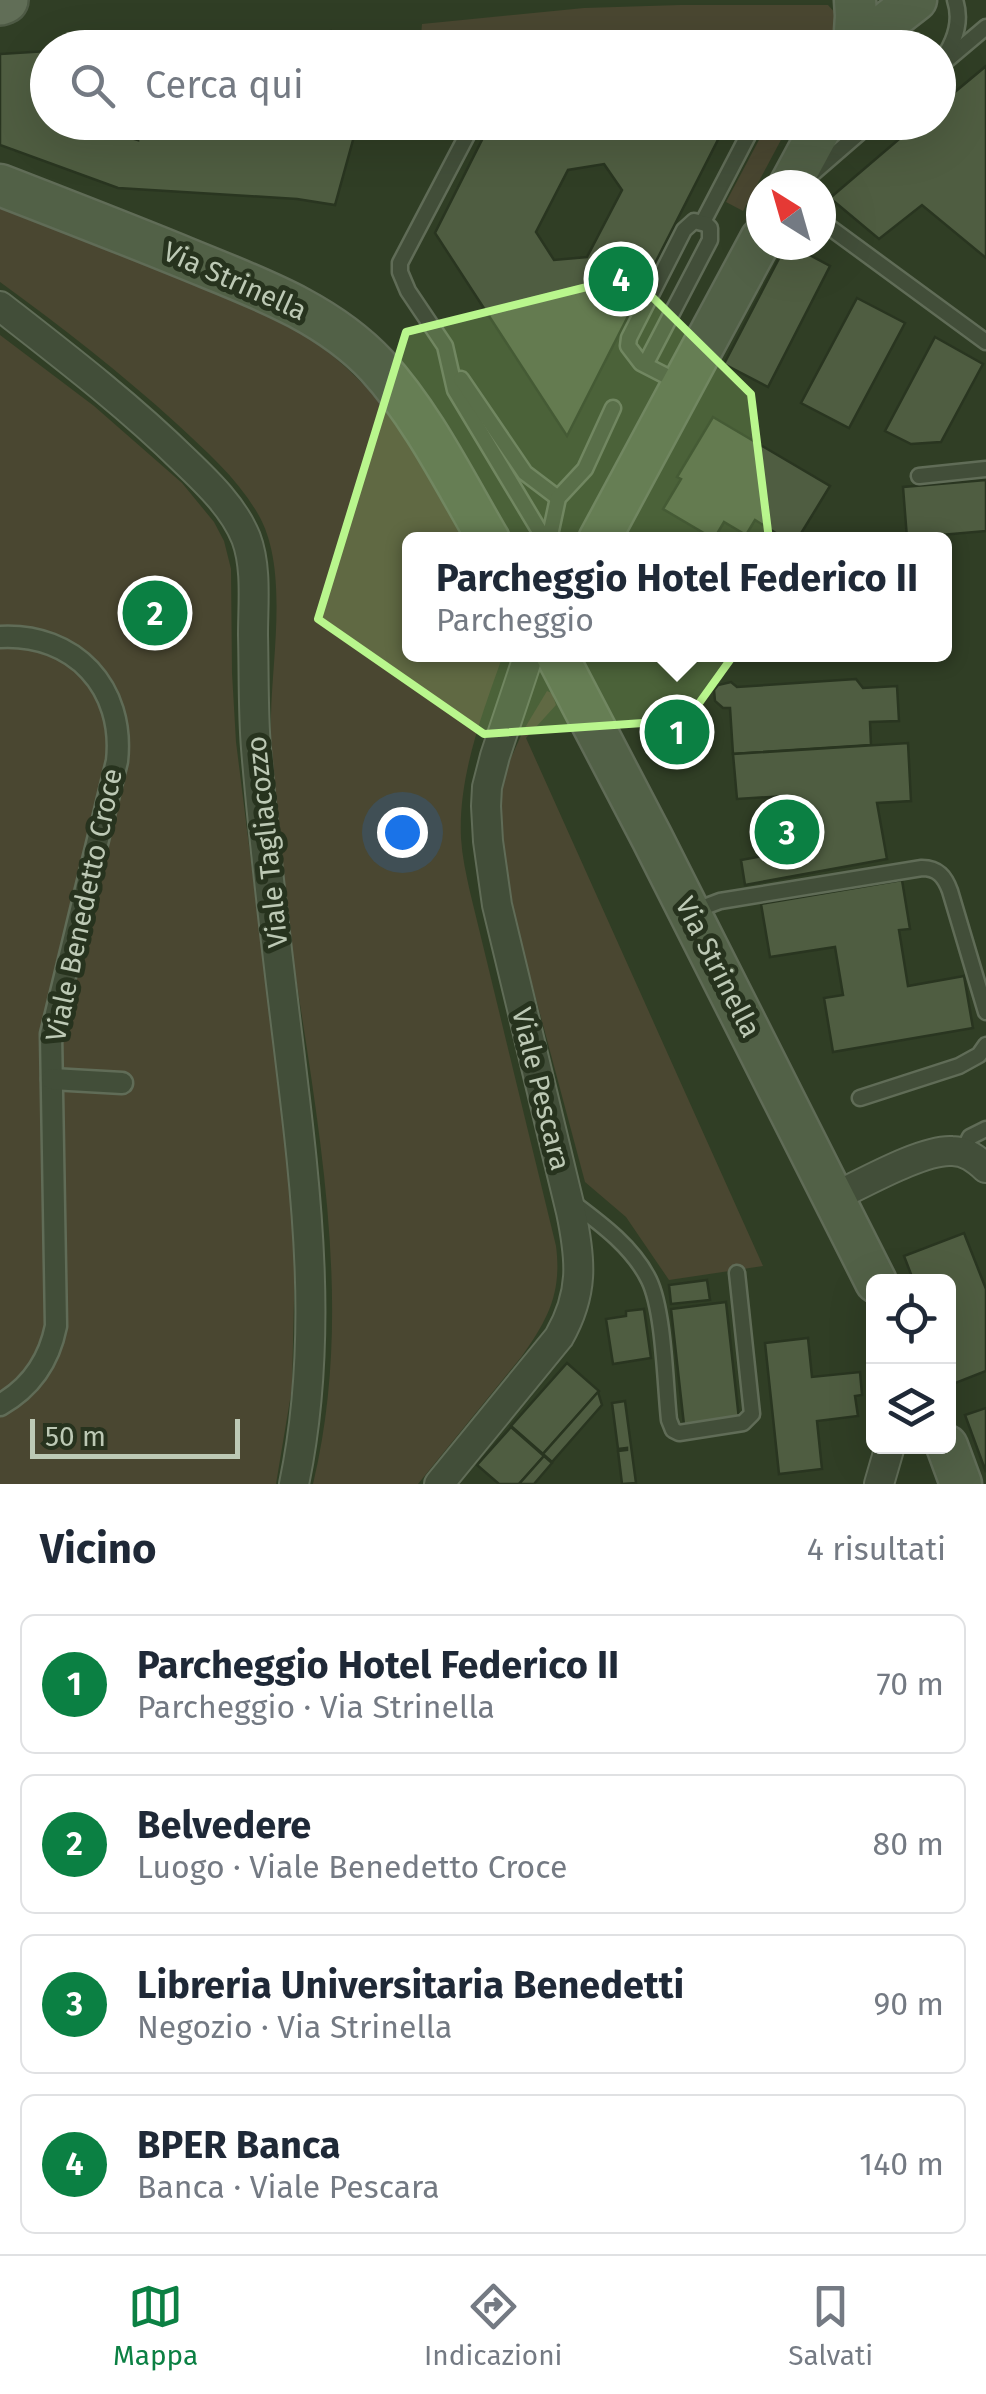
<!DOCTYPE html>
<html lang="it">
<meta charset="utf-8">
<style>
body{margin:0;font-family:"Fira Sans",sans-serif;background:#f6f6f7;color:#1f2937}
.controls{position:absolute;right:30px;bottom:30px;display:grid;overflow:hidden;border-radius:15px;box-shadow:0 10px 40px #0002}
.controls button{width:90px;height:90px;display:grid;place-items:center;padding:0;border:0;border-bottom:2px solid #e0e1e3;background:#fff;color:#1f2937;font:50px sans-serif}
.compass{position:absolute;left:746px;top:170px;width:90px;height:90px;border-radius:50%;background:#fff;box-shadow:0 10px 40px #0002;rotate:323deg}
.scale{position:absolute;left:30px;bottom:25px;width:210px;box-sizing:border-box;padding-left:10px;border:5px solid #bdc9b5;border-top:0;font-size:28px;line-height:35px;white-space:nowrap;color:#bdc9b5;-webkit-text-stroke:8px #27331e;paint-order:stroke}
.you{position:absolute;left:402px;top:832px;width:35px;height:35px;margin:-25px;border:8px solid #fff;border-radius:50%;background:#1a73e8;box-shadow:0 0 0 15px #1a73e833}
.badge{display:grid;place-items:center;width:65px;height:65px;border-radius:50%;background:#0b8043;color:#fff;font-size:32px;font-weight:700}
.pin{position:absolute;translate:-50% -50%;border:5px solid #fff;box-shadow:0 2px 10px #0006}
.popup{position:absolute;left:402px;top:532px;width:550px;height:130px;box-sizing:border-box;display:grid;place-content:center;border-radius:15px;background:#fff;filter:drop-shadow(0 2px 8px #0005);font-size:32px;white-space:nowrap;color:#747a83}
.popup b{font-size:38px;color:#1f2937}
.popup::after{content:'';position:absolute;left:50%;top:100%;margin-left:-20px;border:20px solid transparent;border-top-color:#fff}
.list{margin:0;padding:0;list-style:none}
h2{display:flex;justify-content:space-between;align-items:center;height:130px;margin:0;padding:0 40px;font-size:42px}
h2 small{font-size:32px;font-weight:400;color:#747a83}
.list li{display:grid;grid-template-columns:65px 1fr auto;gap:30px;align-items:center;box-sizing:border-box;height:140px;margin:0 20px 20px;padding:0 20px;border:2px solid #e0e1e3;border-radius:15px}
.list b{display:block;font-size:38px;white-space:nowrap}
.list p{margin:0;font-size:32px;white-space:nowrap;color:#747a83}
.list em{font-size:32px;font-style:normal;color:#747a83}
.icon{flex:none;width:55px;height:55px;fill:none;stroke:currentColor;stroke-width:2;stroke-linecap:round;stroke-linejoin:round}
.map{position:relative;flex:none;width:986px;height:1484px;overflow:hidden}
.search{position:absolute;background:#fff;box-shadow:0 10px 40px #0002;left:30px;right:30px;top:30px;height:110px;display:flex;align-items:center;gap:25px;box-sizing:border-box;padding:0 35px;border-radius:55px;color:#747a83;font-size:38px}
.sheet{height:770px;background:#fff}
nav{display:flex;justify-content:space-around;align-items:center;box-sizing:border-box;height:140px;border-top:2px solid #e0e1e3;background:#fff;font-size:28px;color:#747a83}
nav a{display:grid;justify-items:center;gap:5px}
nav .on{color:#0b8043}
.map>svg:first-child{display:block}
</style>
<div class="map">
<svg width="986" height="1484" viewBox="0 0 986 1484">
<rect width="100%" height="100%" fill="#303e25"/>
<!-- green -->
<g fill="#4a4731">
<path d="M680,5H828L838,16L837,48H420L422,24L584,8Z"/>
<path d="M768,123H790L743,211L726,202Z"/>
<path d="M0,207C63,228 125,250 187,275C253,303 310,330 361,382C406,427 436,486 469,539L410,540V654L503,655C483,712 458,775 461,838C462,856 466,874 470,892L556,1246C562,1293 548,1319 522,1356L418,1484H313C366,1264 294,1034 275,814C273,782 270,748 271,716C272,657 289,567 258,514C238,479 207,452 177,424C121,373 62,327 0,282Z"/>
<path d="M0,335L94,406L182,483L214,522L224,541L231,569L232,673L236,742L284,1124L295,1257L292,1388L276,1484H0Z"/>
<path d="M547,691L552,693L556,705L526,738L763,1266L669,1280L626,1217L585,1182L520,939L506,874L498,815L501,791L506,769L523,731Z"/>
</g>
<!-- building -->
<g fill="#4f5d41" stroke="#293520" stroke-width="2.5" fill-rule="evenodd">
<path d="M331,31L336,48H99Z"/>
<path d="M48,51L46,106H48V122H76L138,140V122H187L186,133L226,135V122H358L335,205L297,199L118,188L0,145V54Z"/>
<path d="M986,66V258L922,205L879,239L830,198L919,122H938V106Z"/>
<path d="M491,122H727L567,436L435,233ZM604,164L622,190L587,257L554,260L536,232L568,170Z"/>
<path d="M786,245H791L830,266L768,387L724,364Z"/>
<path d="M857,298L905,323L849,428L801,403Z"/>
<path d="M935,337L983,364L941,442L911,444L885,431Z"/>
<path d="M713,417L830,486L797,540H787L755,520L746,535L724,522L714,539L663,509L681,479L677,477Z"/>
<path d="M986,480V531L907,538L903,487Z"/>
<path d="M856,679L863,688L897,686L899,721L870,722L871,745L733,754L730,708H723L715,701L714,690L718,685L731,682L737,687Z"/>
<path d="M908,743L911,801L877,803L887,859L745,885L741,860L774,854L767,813L786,808V796L737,799L733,754Z"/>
<path d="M902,880L910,929L899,930L908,986L964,976L973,1028L833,1052L824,998L843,995L835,947L770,957L761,904Z"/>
<path d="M964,1233L986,1289V1371L953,1384L948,1372V1282H914L904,1256Z"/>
<path d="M707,1280L710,1300L671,1304L669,1285Z"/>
<path d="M726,1302L739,1419L684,1425L671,1309Z"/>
<path d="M644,1309L651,1358L613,1364L606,1319L626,1316V1311Z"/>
<path d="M808,1338L812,1377L860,1372L862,1395L855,1396L858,1416L817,1421L822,1469L779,1474L765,1343Z"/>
<path d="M567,1363L599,1391L543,1454L511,1426Z"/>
<path d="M598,1392L602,1405L552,1462L543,1454Z"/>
<path d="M625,1401L636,1483L622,1484L618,1451L627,1450V1448L618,1449L612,1403Z"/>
<path d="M986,1408V1472L965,1415Z"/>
<path d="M511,1427L544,1456L519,1484H499L477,1465Z"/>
<path d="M544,1456L552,1463L534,1484H519Z"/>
</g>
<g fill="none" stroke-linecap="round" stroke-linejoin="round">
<!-- service casing -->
<g stroke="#606c57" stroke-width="19">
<g id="service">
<path d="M947,60L986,27"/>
<path d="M938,65C953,46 963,24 955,0"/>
<path d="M474,122L400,263V272L408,291L445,346L455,390L545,540"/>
<path d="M812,174L872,122"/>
<path d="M821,221L986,342"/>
<path d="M703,222L755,122"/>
<path d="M645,365L710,240V228L706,224L694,221L684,230L629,338L628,346L641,363L678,382"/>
<path d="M461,379L525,473L558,498"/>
<path d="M919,476L986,469"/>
<path d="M549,540L558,498L585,469L613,408"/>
<path d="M691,912L720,901L922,868C938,868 945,877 950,891L986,1012"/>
<path d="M860,1098L959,1066L979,1055L986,1045"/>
<path d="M962,1153L970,1137L986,1129"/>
<path d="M572,1202C600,1223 633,1247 649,1280C664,1311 665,1383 669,1420L673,1430L679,1433L743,1423L752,1414L737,1273"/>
</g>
</g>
<!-- pedestrian casing -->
<g stroke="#606c57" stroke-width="25">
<g id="pedestrian">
<path d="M0,637C75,633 125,688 117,761L51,1034L56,1326C49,1361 30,1388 0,1405"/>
<path d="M52,1079L122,1083"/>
</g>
</g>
<!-- minor casing -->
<g stroke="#606c57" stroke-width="32">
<g id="minor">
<path d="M0,306C64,356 128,405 185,461C208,483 234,508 246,538C257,567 253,604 253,635C254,673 253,711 256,748C264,846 276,944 288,1041C306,1189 325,1336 294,1484"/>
<path d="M834,1197C862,1184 923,1149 952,1151C966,1151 976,1159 986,1168"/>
<path d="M439,1484L559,1337C584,1293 581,1260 571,1212L497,905L488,841L486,806L487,787L495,756L529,654"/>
<path d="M879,1484L890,1446"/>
</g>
</g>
<!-- secondary casing -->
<g stroke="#606c57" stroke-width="45">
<g id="secondary">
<path d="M854,48L856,16L855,0"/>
<path d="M867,48L889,21L916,0"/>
<path d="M0,185C62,209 124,233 185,258C253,286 326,311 377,366C422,415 455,482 489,540"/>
<path d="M790,185L824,122"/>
<path d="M599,540L761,239"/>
<path d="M556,654L652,838L876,1282"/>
<path d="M947,1446L961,1484"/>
</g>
</g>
<!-- primary casing -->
<g stroke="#4e5a45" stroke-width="50">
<path id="primary" d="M0,2L5,0"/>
</g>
<!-- service -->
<use href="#service" stroke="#424e39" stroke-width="14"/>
<!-- pedestrian -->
<use href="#pedestrian" stroke="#424e39" stroke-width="20"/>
<!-- minor -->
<use href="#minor" stroke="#424e39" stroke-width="28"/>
<!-- secondary -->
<use href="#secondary" stroke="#526147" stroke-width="40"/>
<!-- primary -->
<use href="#primary" stroke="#616e57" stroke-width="45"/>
</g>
<!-- marked area -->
<path fill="#b9f68d" fill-opacity="0.2" stroke="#b9f68d" stroke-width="8" stroke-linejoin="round" d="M631,276L751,394L776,596L687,720L484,734L318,619L406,332Z"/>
<g text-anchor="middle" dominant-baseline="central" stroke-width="10" stroke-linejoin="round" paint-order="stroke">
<!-- street labels -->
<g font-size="28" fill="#bdc9b5" stroke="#27331e">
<text transform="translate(235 281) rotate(24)">Via Strinella</text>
<text transform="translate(267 842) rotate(-96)">Viale Tagliacozzo</text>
<text transform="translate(84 905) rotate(-78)">Viale Benedetto Croce</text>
<text transform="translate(718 967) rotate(63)">Via Strinella</text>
<text transform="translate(541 1089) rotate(76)">Viale Pescara</text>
</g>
</g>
</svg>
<div class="controls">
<button><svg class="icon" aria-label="locate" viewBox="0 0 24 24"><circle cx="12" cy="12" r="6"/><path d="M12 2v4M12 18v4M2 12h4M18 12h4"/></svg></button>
<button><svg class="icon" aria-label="layers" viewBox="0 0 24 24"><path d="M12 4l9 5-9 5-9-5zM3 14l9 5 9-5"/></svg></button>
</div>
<svg class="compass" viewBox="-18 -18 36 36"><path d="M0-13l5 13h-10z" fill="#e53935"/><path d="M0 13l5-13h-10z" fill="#747a83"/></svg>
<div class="scale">50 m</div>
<div class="you"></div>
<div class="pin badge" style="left:677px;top:732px">1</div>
<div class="popup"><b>Parcheggio Hotel Federico II</b>Parcheggio</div>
<div class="pin badge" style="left:155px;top:613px">2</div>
<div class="pin badge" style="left:787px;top:832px">3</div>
<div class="pin badge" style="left:621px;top:279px">4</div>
<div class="search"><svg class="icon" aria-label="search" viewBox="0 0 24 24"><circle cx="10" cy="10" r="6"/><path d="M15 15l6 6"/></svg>Cerca qui</div>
</div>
<section class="sheet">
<h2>Vicino<small>4 risultati</small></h2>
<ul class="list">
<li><span class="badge">1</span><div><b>Parcheggio Hotel Federico II</b><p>Parcheggio · Via Strinella</p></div><em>70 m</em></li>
<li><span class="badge">2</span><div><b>Belvedere</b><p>Luogo · Viale Benedetto Croce</p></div><em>80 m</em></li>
<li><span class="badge">3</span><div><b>Libreria Universitaria Benedetti</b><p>Negozio · Via Strinella</p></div><em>90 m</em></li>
<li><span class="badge">4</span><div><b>BPER Banca</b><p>Banca · Viale Pescara</p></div><em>140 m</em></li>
</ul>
</section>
<nav>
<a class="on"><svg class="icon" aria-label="map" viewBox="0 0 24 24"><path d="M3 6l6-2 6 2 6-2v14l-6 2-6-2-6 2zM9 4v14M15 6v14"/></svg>Mappa</a>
<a><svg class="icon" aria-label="directions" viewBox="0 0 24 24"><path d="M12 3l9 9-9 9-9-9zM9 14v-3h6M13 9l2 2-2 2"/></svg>Indicazioni</a>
<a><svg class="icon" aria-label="saved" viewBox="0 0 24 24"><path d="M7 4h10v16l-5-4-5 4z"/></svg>Salvati</a>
</nav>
